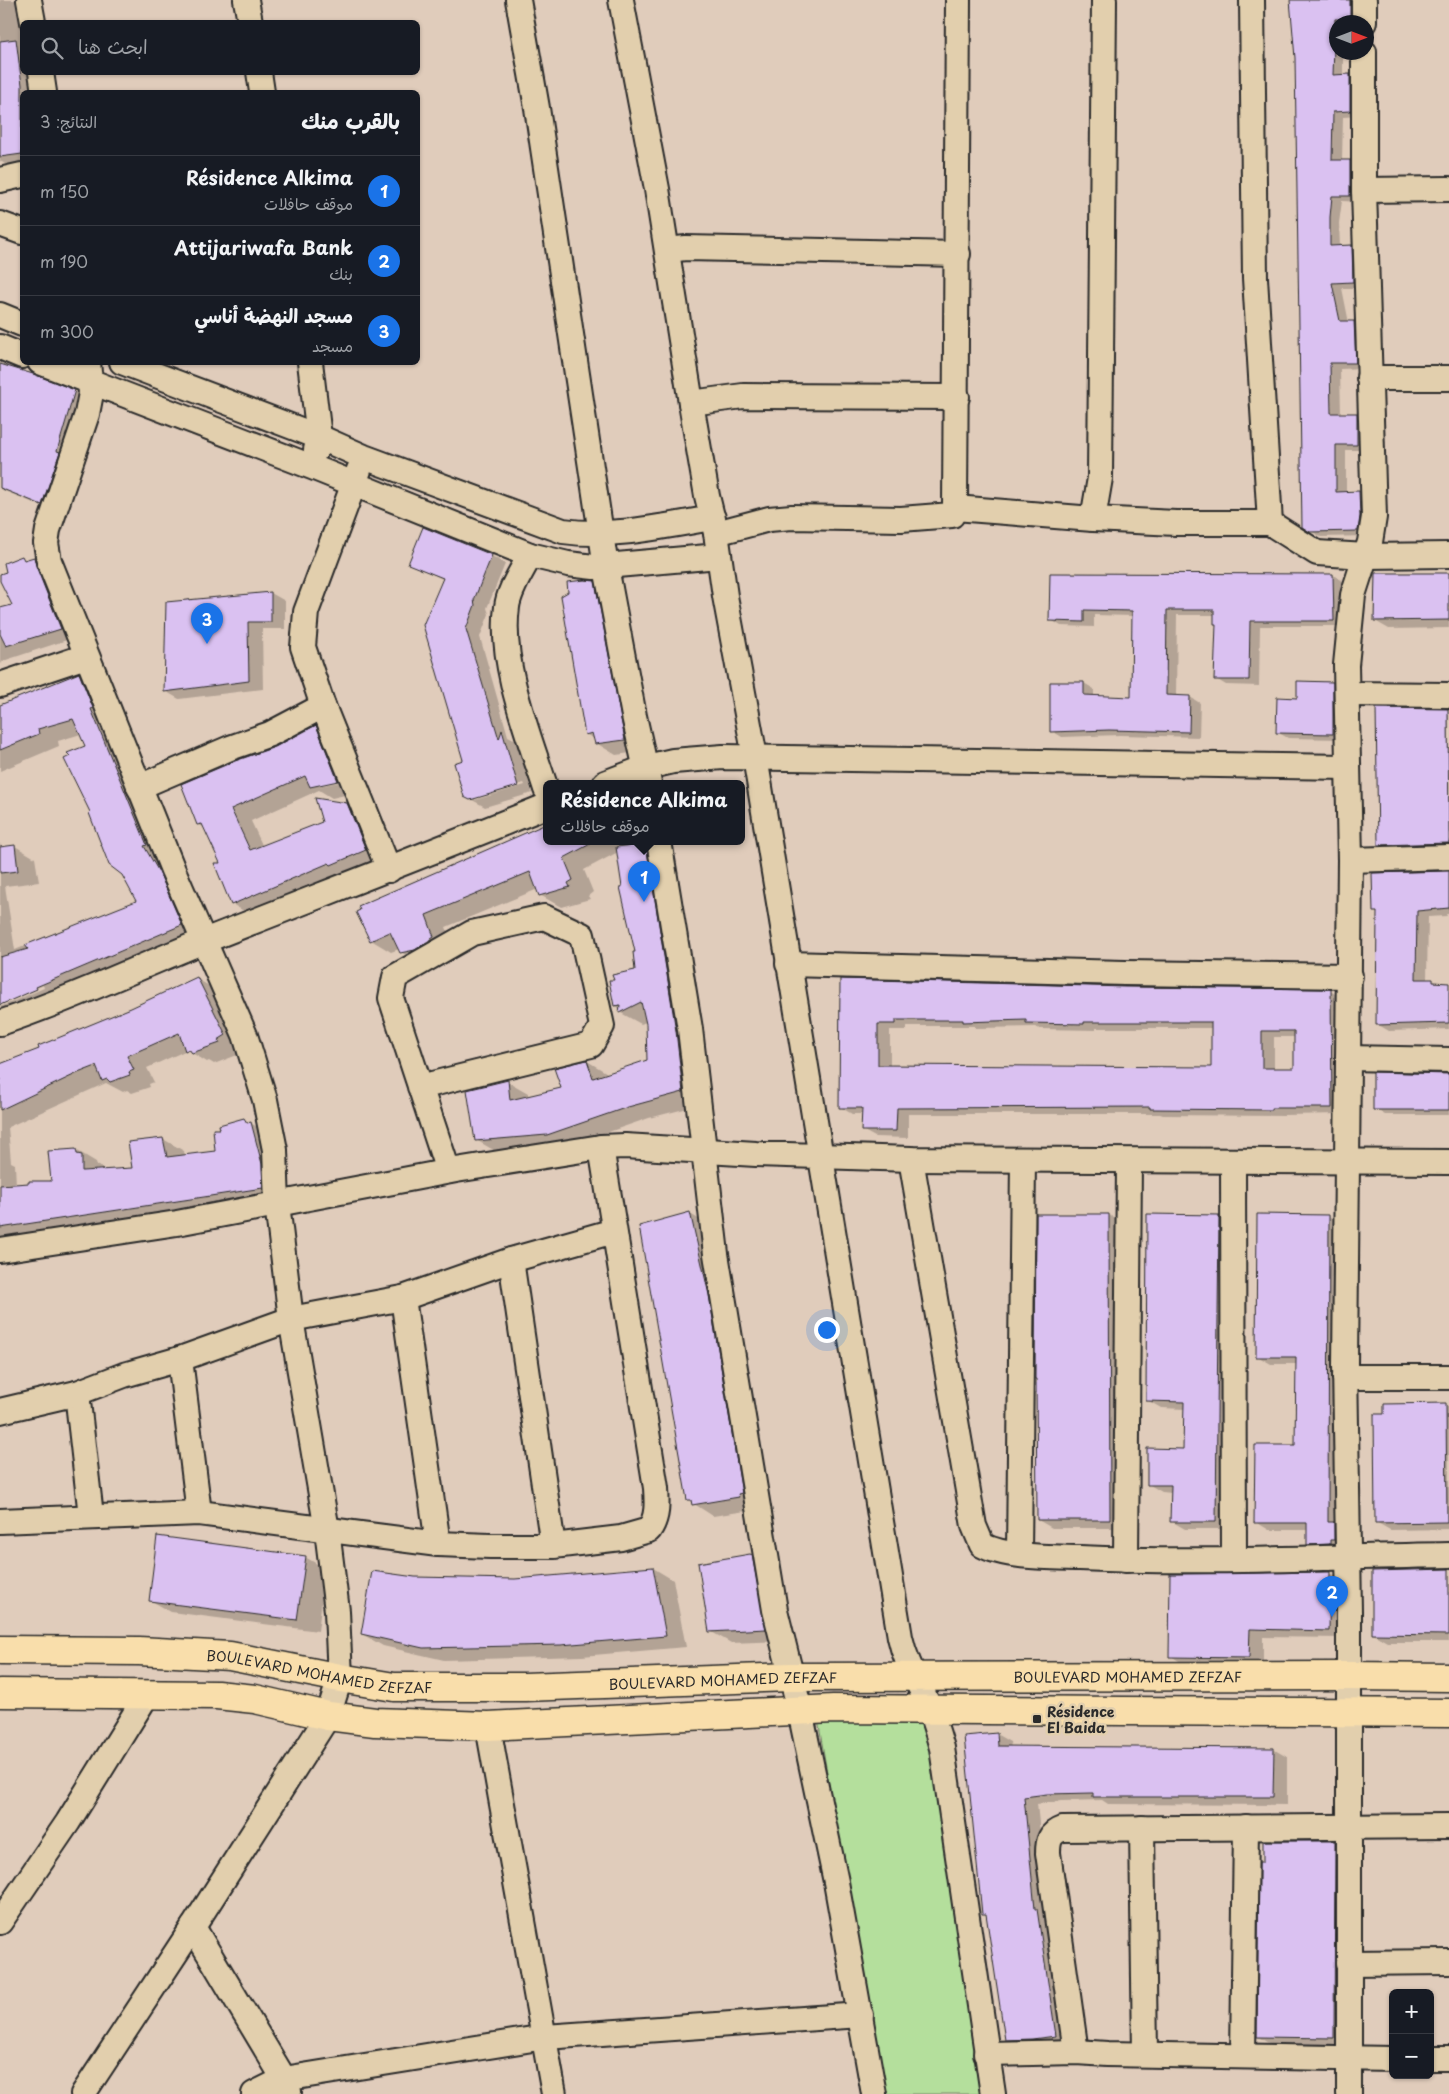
<!DOCTYPE html>
<html lang="ar">
<meta charset="utf-8">
<style>
body{margin:0;font-family:"Playpen Sans","Playpen Sans Arabic",sans-serif;background:#20242c;color:#f1f3f6;direction:rtl}
.controls{position:absolute;right:15px;bottom:15px;display:grid;overflow:hidden;border-radius:8px;box-shadow:0 1px 4px #0004}
.controls button{width:45px;height:45px;display:grid;place-items:center;padding:0;border:0;border-bottom:1px solid #363941;background:#171b24;color:#f1f3f6;font:25px sans-serif}
.compass{position:absolute;left:1329px;top:15px;width:45px;height:45px;border-radius:50%;background:#171b24;box-shadow:0 1px 4px #0004;rotate:90deg}
.you{position:absolute;left:826px;top:1329px;width:18px;height:18px;margin:-12px;border:4px solid #fff;border-radius:50%;background:#1a73e8;box-shadow:0 0 0 8px #1a73e833}
.badge{display:grid;place-items:center;width:32px;height:32px;border-radius:50%;background:#1a73e8;color:#fff;font-size:16px;font-weight:700}
.pin{position:absolute;translate:-50% -41px;filter:drop-shadow(0 1px 2px #0008)}
.pin::after{content:'';position:absolute;top:26px;width:18px;height:15px;background:inherit;clip-path:polygon(0 0,100% 0,50% 100%)}
.popup{position:absolute;left:543px;top:780px;width:202px;height:65px;box-sizing:border-box;display:grid;place-content:center;border-radius:8px;background:#171b24;filter:drop-shadow(0 1px 4px #0005);font-size:16px;white-space:nowrap;color:#9ea1a6}
.popup b{font-size:19px;color:#f1f3f6}
.popup::after{content:'';position:absolute;left:50%;top:100%;margin-left:-10px;border:10px solid transparent;border-top-color:#171b24}
.list{margin:0;padding:0;list-style:none}
h2{display:flex;justify-content:space-between;align-items:center;height:65px;margin:0;padding:0 20px;font-size:21px}
h2 small{font-size:16px;font-weight:400;color:#9ea1a6}
.list li{display:grid;grid-template-columns:32px 1fr auto;gap:15px;align-items:center;box-sizing:border-box;height:70px;padding:0 20px;border-top:1px solid #363941}
.list b{display:block;font-size:19px;white-space:nowrap}
.list p{margin:0;font-size:16px;white-space:nowrap;color:#9ea1a6}
.list em{font-size:16px;font-style:normal;color:#9ea1a6}
.icon{flex:none;width:28px;height:28px;fill:none;stroke:currentColor;stroke-width:2;stroke-linecap:round;stroke-linejoin:round}
.map{position:relative;flex:none;width:1449px;height:2094px;overflow:hidden;direction:ltr}
.search{position:absolute;background:#171b24;box-shadow:0 1px 4px #0004;left:20px;top:20px;width:400px;height:55px;display:flex;align-items:center;gap:12px;box-sizing:border-box;padding:0 18px;border-radius:8px;color:#9ea1a6;font-size:19px}
.panel{position:absolute;background:#171b24;box-shadow:0 1px 4px #0004;left:20px;top:90px;width:400px;height:275px;border-radius:8px;direction:rtl}
.map>svg:first-child{display:block}
</style>
<div class="map">
<svg width="1449" height="2094" viewBox="0 0 1449 2094">
<rect width="100%" height="100%" fill="#e0ccbb"/>
<filter id="ink" filterUnits="userSpaceOnUse"><feTurbulence type="fractalNoise" baseFrequency=".02" numOctaves="2"/><feDisplacementMap in="SourceGraphic" scale="10" xChannelSelector="R" yChannelSelector="G"/><feConvolveMatrix kernelMatrix="1 2 1 2 8 2 1 2 1" color-interpolation-filters="sRGB"/></filter>
<g filter="url(#ink)">
<!-- green -->
<path fill="#b4df9c" stroke="#708564" d="M817,1714H938L1003,2094H882Z"/>
<!-- shadow -->
<g fill="#0003" fill-rule="evenodd">
<path d="M0,0H19L22,23V72H33L36,92H22V163L7,165L0,161Z"/>
<path d="M1291,0H1362L1360,22H1336V52H1343V76L1350,75L1360,81V116L1343,117L1342,161H1350L1360,167V202L1342,201L1339,223L1340,247L1352,246L1362,252L1363,288H1342L1349,323L1354,322L1364,328L1365,368L1340,369L1341,414H1357L1367,420V450H1346V493H1359L1369,499L1368,536L1321,537L1303,526L1297,58Z"/>
<path d="M0,363L74,391L90,400L58,513L0,489Z"/>
<path d="M492,556L505,564L487,608L489,614L480,637L508,736L516,740L532,793L485,807L465,796L464,761L443,579L409,563ZM524,783L525,785L475,800V797Z"/>
<path d="M22,558L27,561L34,558L50,567L76,637L3,661L0,666V609L13,606L0,575L7,573Z"/>
<path d="M1052,574L1333,575L1343,581L1344,626H1260L1259,686L1226,685L1216,679L1217,624L1215,615H1177L1176,697H1190L1200,703L1199,737L1120,735L1062,737L1052,731L1084,683L1094,689V697L1132,698L1133,616L1094,615V627L1061,626L1051,620Z"/>
<path d="M1449,574V628L1389,629L1375,621Z"/>
<path d="M594,582L615,594L645,751L616,755L596,743L595,740L586,734Z"/>
<path d="M271,593L285,601V629H262L263,689L179,699L165,691L167,603Z"/>
<path d="M79,674L100,686L202,937L0,1023V1007L44,988L43,985L0,1004V843L1,848L15,846L35,858L39,882L5,886L15,950L137,901L87,747L81,734L58,741L59,746L0,771V707Z"/>
<path d="M1332,683L1343,689V739L1288,738L1277,732L1298,699Z"/>
<path d="M1377,709H1449V850L1390,851L1379,845Z"/>
<path d="M316,727L337,739L358,792L332,798L319,790L251,821L263,847L324,823L347,805L368,817L386,862L252,916L232,904L222,864L205,828L198,824L275,748ZM344,778L345,781L319,786L317,784Z"/>
<path d="M546,826V841H665L704,1104L649,1118L568,1146L497,1152L476,1140L507,1081L528,1093V1097L562,1089L587,1061L609,1074L648,1061L646,1022L641,1024L621,1013V1009L615,1006L637,970V953L618,852L584,870L593,892L588,896L590,899L561,907L540,895L538,889L446,927L454,949L421,964L401,952L399,949L391,952L371,940L360,906Z"/>
<path d="M1449,872V914H1446L1447,916L1428,917L1427,980L1449,984V1029L1389,1031L1377,1024L1378,914L1374,911Z"/>
<path d="M197,979L218,991L240,1054L214,1064L209,1061L207,1062L187,1050L147,1068L154,1082L149,1084L150,1087L132,1093L127,1090L123,1092L106,1083L8,1127L11,1162L15,1164L16,1185L53,1182L76,1150L96,1162L97,1165L103,1168V1171L134,1169L163,1139L184,1151L185,1156L216,1152L244,1119L271,1135L283,1200L0,1242V1065L41,1049Z"/>
<path d="M841,980L1125,988L1330,991L1342,998L1344,1114L1284,1115V1116L1163,1115L1160,1114H908V1138L875,1137L862,1130L863,1114H852L840,1107ZM907,1026H974L976,1028L1035,1027L1040,1029L1096,1030V1028H1213V1069L890,1066V1030H907ZM1274,1037H1295L1296,1069H1274Z"/>
<path d="M1449,1075V1115H1385L1375,1109Z"/>
<path d="M690,1214L711,1226L759,1509L713,1516L688,1500Z"/>
<path d="M1109,1215L1123,1223V1528H1052L1038,1520Z"/>
<path d="M1148,1215L1219,1216L1233,1224L1230,1529H1185L1171,1521L1172,1493L1162,1492L1148,1484L1184,1450L1185,1409L1161,1408L1147,1400Z"/>
<path d="M1329,1216L1342,1224L1348,1547L1322,1552L1308,1544V1530H1269L1256,1522L1297,1447V1364H1271L1257,1356Z"/>
<path d="M1446,1405L1449,1407V1529L1390,1530L1376,1522L1385,1415Z"/>
<path d="M749,1555L772,1569L786,1641L731,1643L710,1631Z"/>
<path d="M305,1557L326,1569L318,1631L171,1612L150,1600Z"/>
<path d="M653,1568L673,1580L686,1647L582,1656L444,1660L383,1646L362,1634L415,1578L515,1580Z"/>
<path d="M1449,1570V1642H1387L1373,1634Z"/>
<path d="M1329,1573L1343,1581L1342,1638L1263,1637V1666L1184,1664L1171,1656Z"/>
<path d="M996,1734L1010,1742L1011,1747L1273,1749L1287,1757V1805L1108,1804L1102,1800L1061,1801L1037,1804L1049,1917L1070,2043L1020,2047L1006,2039L988,1916L984,1913Z"/>
<path d="M1335,1842L1348,1850V2045H1272L1258,2037Z"/>
</g>
<!-- building -->
<g fill="#dac1f1" stroke="#2b2b2b" fill-rule="evenodd">
<path d="M1290,0H1350V19H1335L1333,75L1350,74V111L1333,112L1332,160H1350V196H1332L1330,217V246L1352,245L1353,282L1332,283L1340,321H1354L1356,363H1330L1331,413H1357V445H1336V492L1359,491L1360,516L1358,531L1310,532L1302,527L1295,58Z"/>
<path d="M16,39L22,85V154L0,157V41Z"/>
<path d="M0,364L33,374L75,390L57,451L60,452L42,505L0,488Z"/>
<path d="M423,527L492,555L474,600L475,605L466,629L499,739L502,730L518,786L470,800L464,797L454,763L463,760L423,625L443,578L408,564Z"/>
<path d="M22,556L24,560L34,557L36,566L61,629L6,646L0,634V608L12,605L0,581V574L6,572L4,563Z"/>
<path d="M1050,573L1333,574L1334,621H1250L1249,680H1214L1216,624H1214V610H1167L1166,695L1190,696L1189,732L1109,730L1050,732V682H1084V695L1131,697L1132,611L1084,610V622L1049,621Z"/>
<path d="M1375,573H1449V620L1374,621Z"/>
<path d="M585,580L595,581L625,740L595,744L592,733L585,735L561,596L568,592L567,582Z"/>
<path d="M271,592V622H248L249,681L164,692L166,602Z"/>
<path d="M79,673L93,708L91,709L147,845L144,846L159,872L182,925L36,987L37,989L0,1005V957L28,949L25,945L136,901L122,875L109,865L89,813L90,812L64,759L70,756L67,753L85,746L73,719L38,729L39,734L0,750V705Z"/>
<path d="M1297,681L1333,682V734L1276,733L1277,697L1297,698Z"/>
<path d="M1376,708L1448,709L1449,843L1378,845Z"/>
<path d="M316,725L338,781L310,787L305,776L231,809L250,850L322,822L315,798L347,803L366,850L331,865L329,863L231,905L214,863H220L202,824L197,825L181,784L235,761L275,747Z"/>
<path d="M546,824V841H596L564,858L573,880L568,883L570,887L539,896L530,872L426,915L434,937L415,950L400,953L390,932L370,941L356,912L360,910L358,906Z"/>
<path d="M646,844L676,1031L683,1092L628,1107L547,1135L475,1141L467,1090L508,1080L510,1100L561,1088L554,1068L587,1060L593,1078L647,1060L646,1024L641,1002L619,1013L620,1005L614,1006L609,980H614L612,975L635,970L633,952H635L620,887H622L616,847Z"/>
<path d="M15,845L18,871L0,873V847Z"/>
<path d="M1449,871V908L1417,911L1416,979H1433V982L1449,983V1023L1376,1025L1377,912H1373L1372,873Z"/>
<path d="M197,977L226,1035L218,1040L220,1043L192,1053L189,1049L185,1051L179,1033L127,1056L134,1070L129,1072L130,1075L110,1082L107,1079L102,1081L96,1066L78,1073L0,1110V1064L39,1049L38,1046L53,1040L131,1008Z"/>
<path d="M840,979L1125,987L1331,989L1332,1108H1272V1110L1150,1109V1107L897,1108L896,1131H861L862,1108H839ZM896,1020H963V1022L1026,1020V1023L1084,1024V1022H1211V1067L878,1065V1024H896ZM1262,1031H1294V1068H1262Z"/>
<path d="M1373,1072L1449,1074V1110H1373Z"/>
<path d="M244,1118L247,1123L251,1122L262,1164L263,1188L0,1228V1185L29,1183V1181H51L48,1151L76,1149L77,1154L82,1155V1171L132,1168L128,1142L163,1138L167,1157L215,1151L213,1129H220L219,1125Z"/>
<path d="M690,1212L709,1295L742,1493L738,1494L739,1497L692,1505L691,1500H687L639,1226Z"/>
<path d="M1036,1214H1109L1110,1520H1037L1036,1379H1035Z"/>
<path d="M1147,1214L1219,1215L1216,1522H1170L1171,1485H1147V1448L1183,1449L1184,1402L1146,1401Z"/>
<path d="M1257,1214L1329,1215L1328,1522H1334V1540H1330V1544L1307,1545V1523H1254L1255,1445H1295L1296,1357H1256Z"/>
<path d="M1446,1403L1447,1522L1375,1523L1374,1414H1384V1404Z"/>
<path d="M157,1536L306,1556L297,1620L149,1601Z"/>
<path d="M750,1554L752,1555L766,1629L709,1632L698,1563Z"/>
<path d="M653,1567L666,1636L561,1645L423,1648L361,1634L372,1571L415,1577L515,1579Z"/>
<path d="M1449,1569V1635L1372,1634V1571Z"/>
<path d="M1330,1572L1329,1631L1250,1629L1249,1658L1169,1657L1170,1574Z"/>
<path d="M997,1733L998,1746L1274,1748L1273,1797H1093V1793L1047,1794L1024,1797L1035,1909H1037L1056,2036L1032,2039L1005,2040L986,1914H982L964,1736Z"/>
<path d="M1263,1841H1335L1334,2038L1257,2037L1259,1862H1263Z"/>
</g>
<g fill="none" stroke-linecap="round" stroke-linejoin="round">
<!-- minor casing -->
<g stroke="#2b2b2b" stroke-width="28">
<g id="minor">
<path d="M29,0L33,22"/>
<path d="M246,0L250,22"/>
<path d="M518,0L537,108L606,567L634,716L649,783"/>
<path d="M621,0L657,189L691,403L707,496L716,533L725,596L755,757L900,1637C905,1660 914,1675 924,1695C931,1712 937,1730 942,1748L993,2094"/>
<path d="M1252,0L1255,278L1270,523"/>
<path d="M1364,0V22"/>
<path d="M41,72L44,92"/>
<path d="M259,72L262,92"/>
<path d="M0,180L22,175"/>
<path d="M1364,190L1449,189"/>
<path d="M0,224L22,232"/>
<path d="M667,250L686,248L958,254"/>
<path d="M0,315L22,324"/>
<path d="M0,347L22,356"/>
<path d="M40,362L312,467L530,555L568,564L594,567L719,556"/>
<path d="M122,362L319,437L364,457L563,531C614,538 663,526 713,518"/>
<path d="M310,362L319,437L316,450"/>
<path d="M1369,378H1449"/>
<path d="M691,403L743,396L957,397"/>
<path d="M359,470L306,612L303,647L323,706L389,870"/>
<path d="M955,508L1093,519L1176,523H1270L1317,553L1366,556L1449,555"/>
<path d="M1093,519L1100,478L1104,0"/>
<path d="M716,533L769,519L792,517L901,519L952,515L955,508L958,0"/>
<path d="M530,555C523,570 509,589 507,607C499,663 529,736 546,789"/>
<path d="M0,685L86,656"/>
<path d="M1347,694L1449,695"/>
<path d="M605,783L647,767L673,761L723,757L1348,767"/>
<path d="M139,787L230,748L270,734L323,706"/>
<path d="M659,841L690,1029L716,1254L775,1610L800,1711L836,1882L874,2094"/>
<path d="M1350,860L1449,857"/>
<path d="M788,964L1125,973L1350,976"/>
<path d="M0,1023C70,1000 136,968 204,941C318,896 433,852 546,806"/>
<path d="M1348,1058L1449,1060"/>
<path d="M420,1087L591,1045L602,1026L582,935L544,917L472,933L395,977L391,998L448,1171"/>
<path d="M911,1159L974,1526L982,1545C1006,1558 1053,1557 1080,1558C1202,1564 1326,1557 1449,1555"/>
<path d="M1233,1162L1234,1559"/>
<path d="M0,1250L177,1223L456,1170L601,1147L625,1146L756,1154L911,1159L1449,1162"/>
<path d="M511,1260L553,1546"/>
<path d="M403,1298L438,1544"/>
<path d="M180,1359L199,1513"/>
<path d="M1345,1377H1449"/>
<path d="M77,1393L91,1516"/>
<path d="M0,1411L77,1393L124,1375L180,1359L291,1319L403,1298L511,1260L614,1231"/>
<path d="M0,1521L199,1513L438,1544L490,1546H553L621,1538L649,1530C658,1517 657,1503 656,1488L601,1147"/>
<path d="M1019,1554L1023,1160"/>
<path d="M1126,1560L1129,1161"/>
<path d="M488,1726L554,2094"/>
<path d="M1142,1828L1145,2054"/>
<path d="M0,1922L68,1822L148,1693"/>
<path d="M193,1927L284,2079L289,2092"/>
<path d="M1348,1963L1449,1962"/>
<path d="M1076,2052L1048,1853C1048,1841 1050,1833 1062,1829L1449,1826"/>
<path d="M986,2054L1076,2052L1107,2054L1393,2059"/>
<path d="M1243,2056L1246,1827"/>
<path d="M1430,2058H1449"/>
<path d="M83,2094L193,1927L328,1716L340,1678L337,1611L327,1530L291,1319L277,1204L275,1150L265,1100L245,1035L173,870L49,561L46,543L48,530L87,414L91,393L88,362"/>
<path d="M254,2094L284,2079L545,2037L861,2015"/>
<path d="M1349,2094V1611L1345,1365L1350,860L1346,665L1353,595L1370,542L1374,517L1364,190V52"/>
</g>
</g>
<!-- major casing -->
<g stroke="#2b2b2b" stroke-width="31">
<g id="major">
<path id="s1" d="M0,1650L139,1651L230,1656L340,1678L394,1687H525L791,1677L1348,1676L1449,1677"/>
<path d="M0,1693L217,1695L255,1699L328,1716L375,1722L488,1726L833,1709L1449,1713"/>
</g>
</g>
<!-- minor -->
<use href="#minor" stroke="#e2cfad" stroke-width="24"/>
<!-- major -->
<use href="#major" stroke="#f9deab" stroke-width="28"/>
</g>
</g>
<!-- markers -->
<rect fill="#2b2b2b" stroke="#e2cfad" stroke-width="2" x="1032" y="1714" width="10" height="10" rx="2.5"/>
<g text-anchor="middle" dominant-baseline="central" stroke-width="5" stroke-linejoin="round" paint-order="stroke">
<!-- street labels -->
<g font-size="14" fill="#2b2b2b" stroke="#e2cfad">
<text stroke="none"><textPath href="#s1" startOffset="321">BOULEVARD MOHAMED ZEFZAF</textPath></text>
<text stroke="none"><textPath href="#s1" startOffset="1131">BOULEVARD MOHAMED ZEFZAF</textPath></text>
<text stroke="none"><textPath href="#s1" startOffset="726">BOULEVARD MOHAMED ZEFZAF</textPath></text>
</g>
<!-- poi labels -->
<g font-size="14" font-weight="bold" fill="#2b2b2b" stroke="#e2cfad" text-anchor="start">
<text x="1047" y="1711">Résidence<tspan x="1047" dy="16">El Baida</tspan></text>
</g>
</g>
</svg>
<div class="controls">
<button>+</button>
<button>−</button>
</div>
<svg class="compass" viewBox="-18 -18 36 36"><path d="M0-13l5 13h-10z" fill="#e53935"/><path d="M0 13l5-13h-10z" fill="#9ea1a6"/></svg>
<div class="you"></div>
<div class="pin badge" style="left:644px;top:902px">1</div>
<div class="popup"><b>Résidence Alkima</b>موقف حافلات</div>
<div class="pin badge" style="left:1332px;top:1617px">2</div>
<div class="pin badge" style="left:207px;top:644px">3</div>
<div class="search"><svg class="icon" aria-label="search" viewBox="0 0 24 24"><circle cx="10" cy="10" r="6"/><path d="M15 15l6 6"/></svg>ابحث هنا</div>
<section class="panel">
<h2>بالقرب منك<small>النتائج: 3</small></h2>
<ul class="list">
<li><span class="badge">1</span><div><b>Résidence Alkima</b><p>موقف حافلات</p></div><em>150 m</em></li>
<li><span class="badge">2</span><div><b>Attijariwafa Bank</b><p>بنك</p></div><em>190 m</em></li>
<li><span class="badge">3</span><div><b>مسجد النهضة أناسي</b><p>مسجد</p></div><em>300 m</em></li>
</ul>
</section>
</div>
